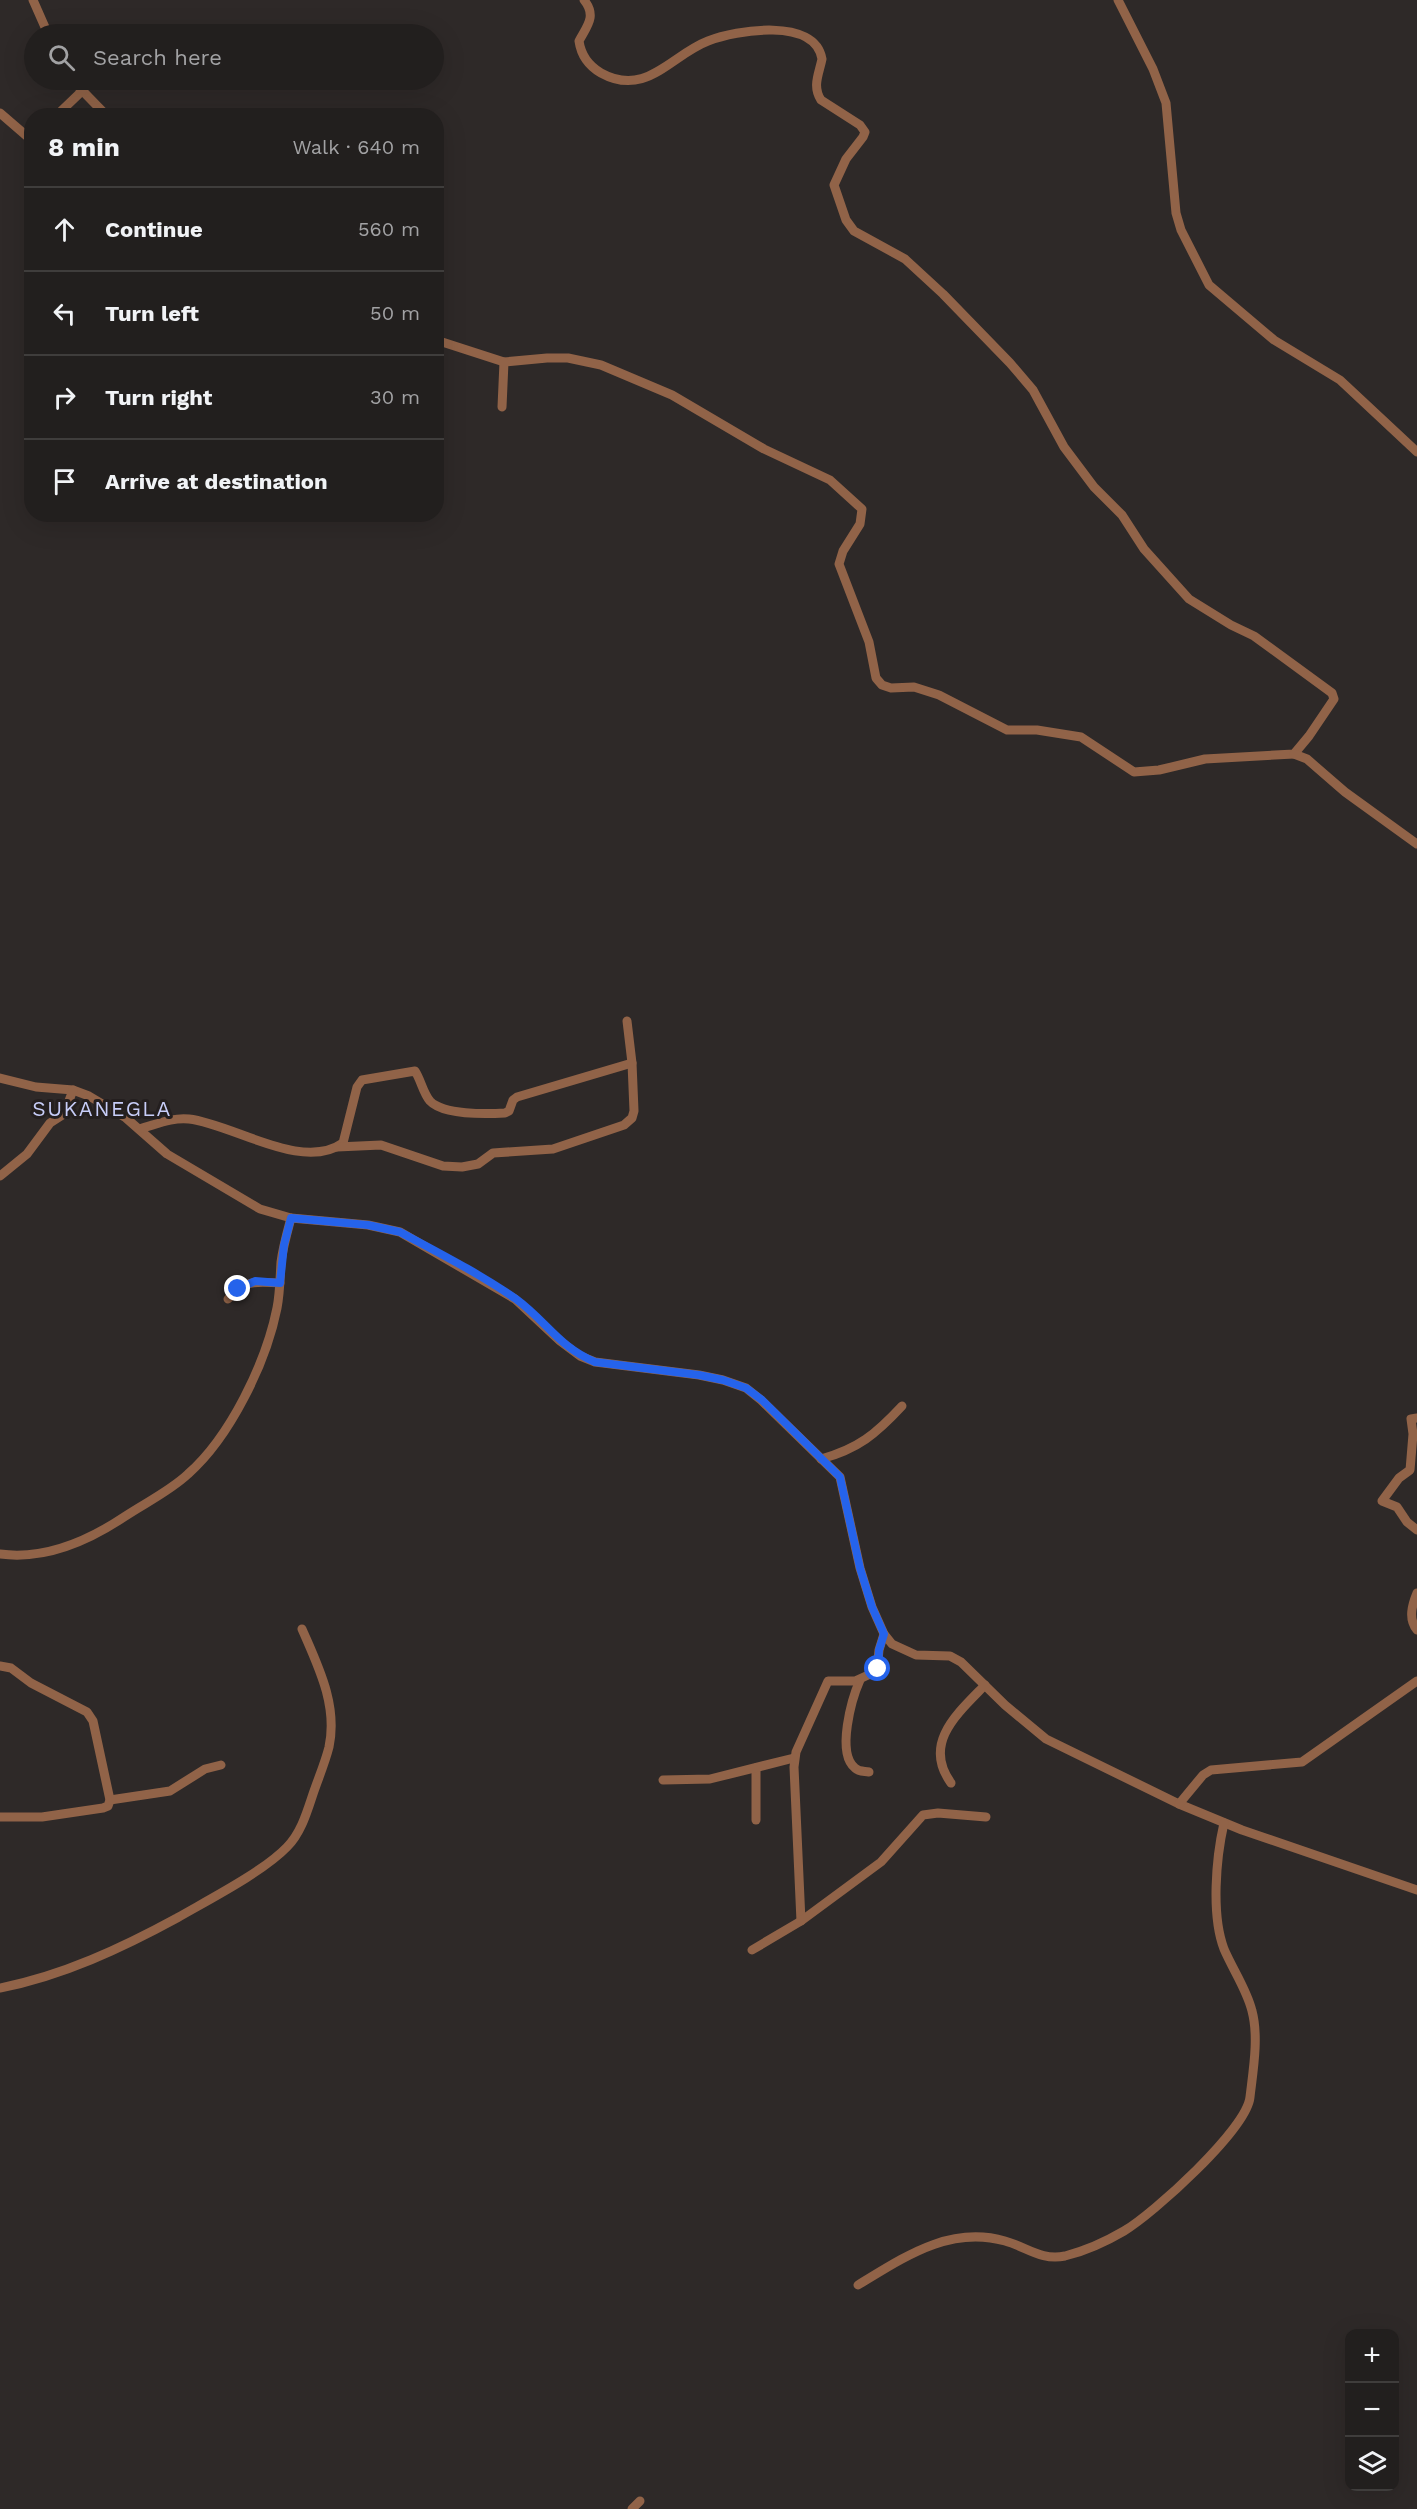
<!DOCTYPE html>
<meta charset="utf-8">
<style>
body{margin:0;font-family:"Work Sans",sans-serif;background:#2e2c2b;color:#f1f3f6}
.controls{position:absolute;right:18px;bottom:18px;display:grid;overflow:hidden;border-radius:12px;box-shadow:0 6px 24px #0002}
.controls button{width:54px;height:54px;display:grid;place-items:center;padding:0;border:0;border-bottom:2px solid #3f3d3c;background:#221f1e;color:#f1f3f6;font:30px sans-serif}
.stop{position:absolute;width:18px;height:18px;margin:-14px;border:4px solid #2563eb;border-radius:50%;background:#fff}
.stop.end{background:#2563eb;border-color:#fff;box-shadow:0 2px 6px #0008}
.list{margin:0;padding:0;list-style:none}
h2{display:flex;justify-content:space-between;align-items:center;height:78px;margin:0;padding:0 24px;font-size:26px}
h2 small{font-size:20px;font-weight:400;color:#a2a2a4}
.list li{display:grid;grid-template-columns:39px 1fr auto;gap:18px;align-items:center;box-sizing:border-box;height:84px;padding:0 24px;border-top:2px solid #3f3d3c}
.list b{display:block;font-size:22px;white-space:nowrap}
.list em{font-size:20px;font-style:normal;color:#a2a2a4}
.icon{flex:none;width:33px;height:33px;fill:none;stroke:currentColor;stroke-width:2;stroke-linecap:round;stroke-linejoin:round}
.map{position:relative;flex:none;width:1417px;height:2509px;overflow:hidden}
.search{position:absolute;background:#221f1e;box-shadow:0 6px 24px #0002;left:24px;top:24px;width:420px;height:66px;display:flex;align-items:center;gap:15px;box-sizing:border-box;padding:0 21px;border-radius:33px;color:#a2a2a4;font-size:22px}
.panel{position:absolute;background:#221f1e;box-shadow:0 6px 24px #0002;left:24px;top:108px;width:420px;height:414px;border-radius:24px}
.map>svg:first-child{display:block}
</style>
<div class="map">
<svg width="1417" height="2509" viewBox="0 0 1417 2509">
<rect width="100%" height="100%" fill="#2e2928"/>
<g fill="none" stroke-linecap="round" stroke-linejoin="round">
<!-- minor -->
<g stroke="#916348" stroke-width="9">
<path d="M33,0L48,34"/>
<path d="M1118,0L1153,69L1166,103L1176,213L1181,230L1209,285L1274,340L1340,380L1417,452"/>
<path d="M72,80L107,116"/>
<path d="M0,113L29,138L32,136"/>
<path d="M56,116L82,91"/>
<path d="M29,197L32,190"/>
<path d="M436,340L504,362L547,358H568L601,365L672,395L764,449L830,480L862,509L860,524L843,551L839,564L869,642L876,678L882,685L891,688L914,687L939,695L1007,730H1037L1081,737L1134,772L1159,770L1205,759L1294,754L1309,736L1334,699L1332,693L1254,636L1231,625L1189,599L1144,549L1122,515L1094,487L1064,447L1033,390L1010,363L943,294L905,259L854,231L846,220L834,185L846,159L863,137L865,132L860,125L821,100C812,86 819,74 822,59C815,17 736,30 708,41C671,55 646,98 601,73C589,66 581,55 579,41C587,26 597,16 584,0"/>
<path d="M502,407L504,362"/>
<path d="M1294,754L1307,759L1345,792L1417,844"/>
<path d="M0,1078L36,1087L73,1090L89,1096L126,1118L167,1154L260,1209L291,1218L368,1225L400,1232L515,1299L560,1341L580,1356L595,1362L699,1375L723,1380L746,1388L761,1400L840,1477L860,1568L872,1607L884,1634L892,1644L916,1655L950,1656L961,1662L1005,1705L1046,1739L1179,1804L1242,1830L1417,1890"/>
<path d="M139,1129C155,1125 172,1117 189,1119C233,1124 302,1172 343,1143L357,1087L362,1080L415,1071C421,1080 423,1093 430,1101C443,1115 487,1114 505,1113L509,1111L513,1100L517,1097L632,1063"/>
<path d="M337,1147L381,1145L443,1166L462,1167L478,1164L493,1153L553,1149L624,1125L632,1118L634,1111L632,1063L627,1021"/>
<path d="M0,1176L27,1154L50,1123L64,1114L73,1090"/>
<path d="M228,1299C247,1279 254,1282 280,1283"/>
<path d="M1417,1418L1411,1419L1413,1434L1410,1470L1399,1478L1382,1501L1397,1507L1407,1522L1417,1530"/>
<path d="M821,1459C858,1449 876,1434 902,1406"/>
<path d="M0,1554C44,1560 88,1541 124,1517C145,1503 170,1491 188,1474C230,1437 266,1363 277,1308C280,1293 280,1277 281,1262C283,1247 287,1233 291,1218"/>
<path d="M1417,1593C1412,1605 1408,1619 1417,1630"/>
<path d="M0,1666L11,1668L31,1683L87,1712L93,1721L110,1800L108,1806L103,1808L42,1817H0"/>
<path d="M860,1680C852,1698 836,1753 855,1768C859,1772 864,1771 869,1772"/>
<path d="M756,1768V1820"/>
<path d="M663,1780L710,1779L794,1758"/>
<path d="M951,1783C922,1743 958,1713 985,1685"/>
<path d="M110,1800L170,1791L205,1769L221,1765"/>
<path d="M1179,1804L1203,1775L1211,1770L1302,1762L1417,1681"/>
<path d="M801,1921L794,1767L796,1752L828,1681H855L877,1671L879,1650L884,1634"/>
<path d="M752,1950L801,1921L881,1862L923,1815L938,1813L986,1817"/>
<path d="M0,1988C62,1976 122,1948 177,1918C208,1900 263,1872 287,1847C301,1833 307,1812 313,1794C318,1779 325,1763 329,1747C338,1705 318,1666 302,1629"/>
<path d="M858,2285C903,2258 949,2225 1005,2241C1027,2247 1041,2261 1065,2256C1085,2251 1107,2241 1124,2231C1153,2214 1247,2129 1250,2097C1253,2071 1259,2037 1252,2011C1247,1990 1233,1970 1224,1949C1211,1915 1216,1858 1224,1823"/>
<path d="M632,2509L640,2501"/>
</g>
</g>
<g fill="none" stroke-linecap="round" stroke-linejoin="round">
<!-- route -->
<path stroke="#2563eb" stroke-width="8" d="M238,1289L255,1281L280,1283L284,1245L291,1218L368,1225L400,1232C439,1253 480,1274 516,1299C546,1321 559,1347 595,1362L699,1375L723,1380L746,1388L762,1400L840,1477L860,1568L872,1607L884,1634L879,1650L878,1669"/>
</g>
<g text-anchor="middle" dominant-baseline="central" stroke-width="6" stroke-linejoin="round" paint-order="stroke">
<!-- quarter labels -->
<g font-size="21" letter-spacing="1.5" fill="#c7cdf8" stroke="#241f1f">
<text x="102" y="1108">SUKANEGLA</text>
</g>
</g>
</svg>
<div class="controls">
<button>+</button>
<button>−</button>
<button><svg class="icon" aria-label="layers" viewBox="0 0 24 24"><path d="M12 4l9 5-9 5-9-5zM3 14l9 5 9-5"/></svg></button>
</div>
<div class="stop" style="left:878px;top:1669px"></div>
<div class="stop end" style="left:238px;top:1289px"></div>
<div class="search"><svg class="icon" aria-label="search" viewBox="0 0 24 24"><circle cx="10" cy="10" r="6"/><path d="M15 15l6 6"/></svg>Search here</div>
<section class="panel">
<h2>8 min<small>Walk · 640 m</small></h2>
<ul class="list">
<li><svg class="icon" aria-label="ahead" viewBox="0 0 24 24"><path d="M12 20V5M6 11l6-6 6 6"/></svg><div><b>Continue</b></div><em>560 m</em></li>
<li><svg class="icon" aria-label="left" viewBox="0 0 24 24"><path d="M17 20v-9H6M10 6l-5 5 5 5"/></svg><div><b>Turn left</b></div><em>50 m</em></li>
<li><svg class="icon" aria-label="right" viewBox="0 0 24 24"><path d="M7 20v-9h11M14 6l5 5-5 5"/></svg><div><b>Turn right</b></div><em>30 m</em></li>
<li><svg class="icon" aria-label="arrive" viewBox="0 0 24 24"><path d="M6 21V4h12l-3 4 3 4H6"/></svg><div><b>Arrive at destination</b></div></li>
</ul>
</section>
</div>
